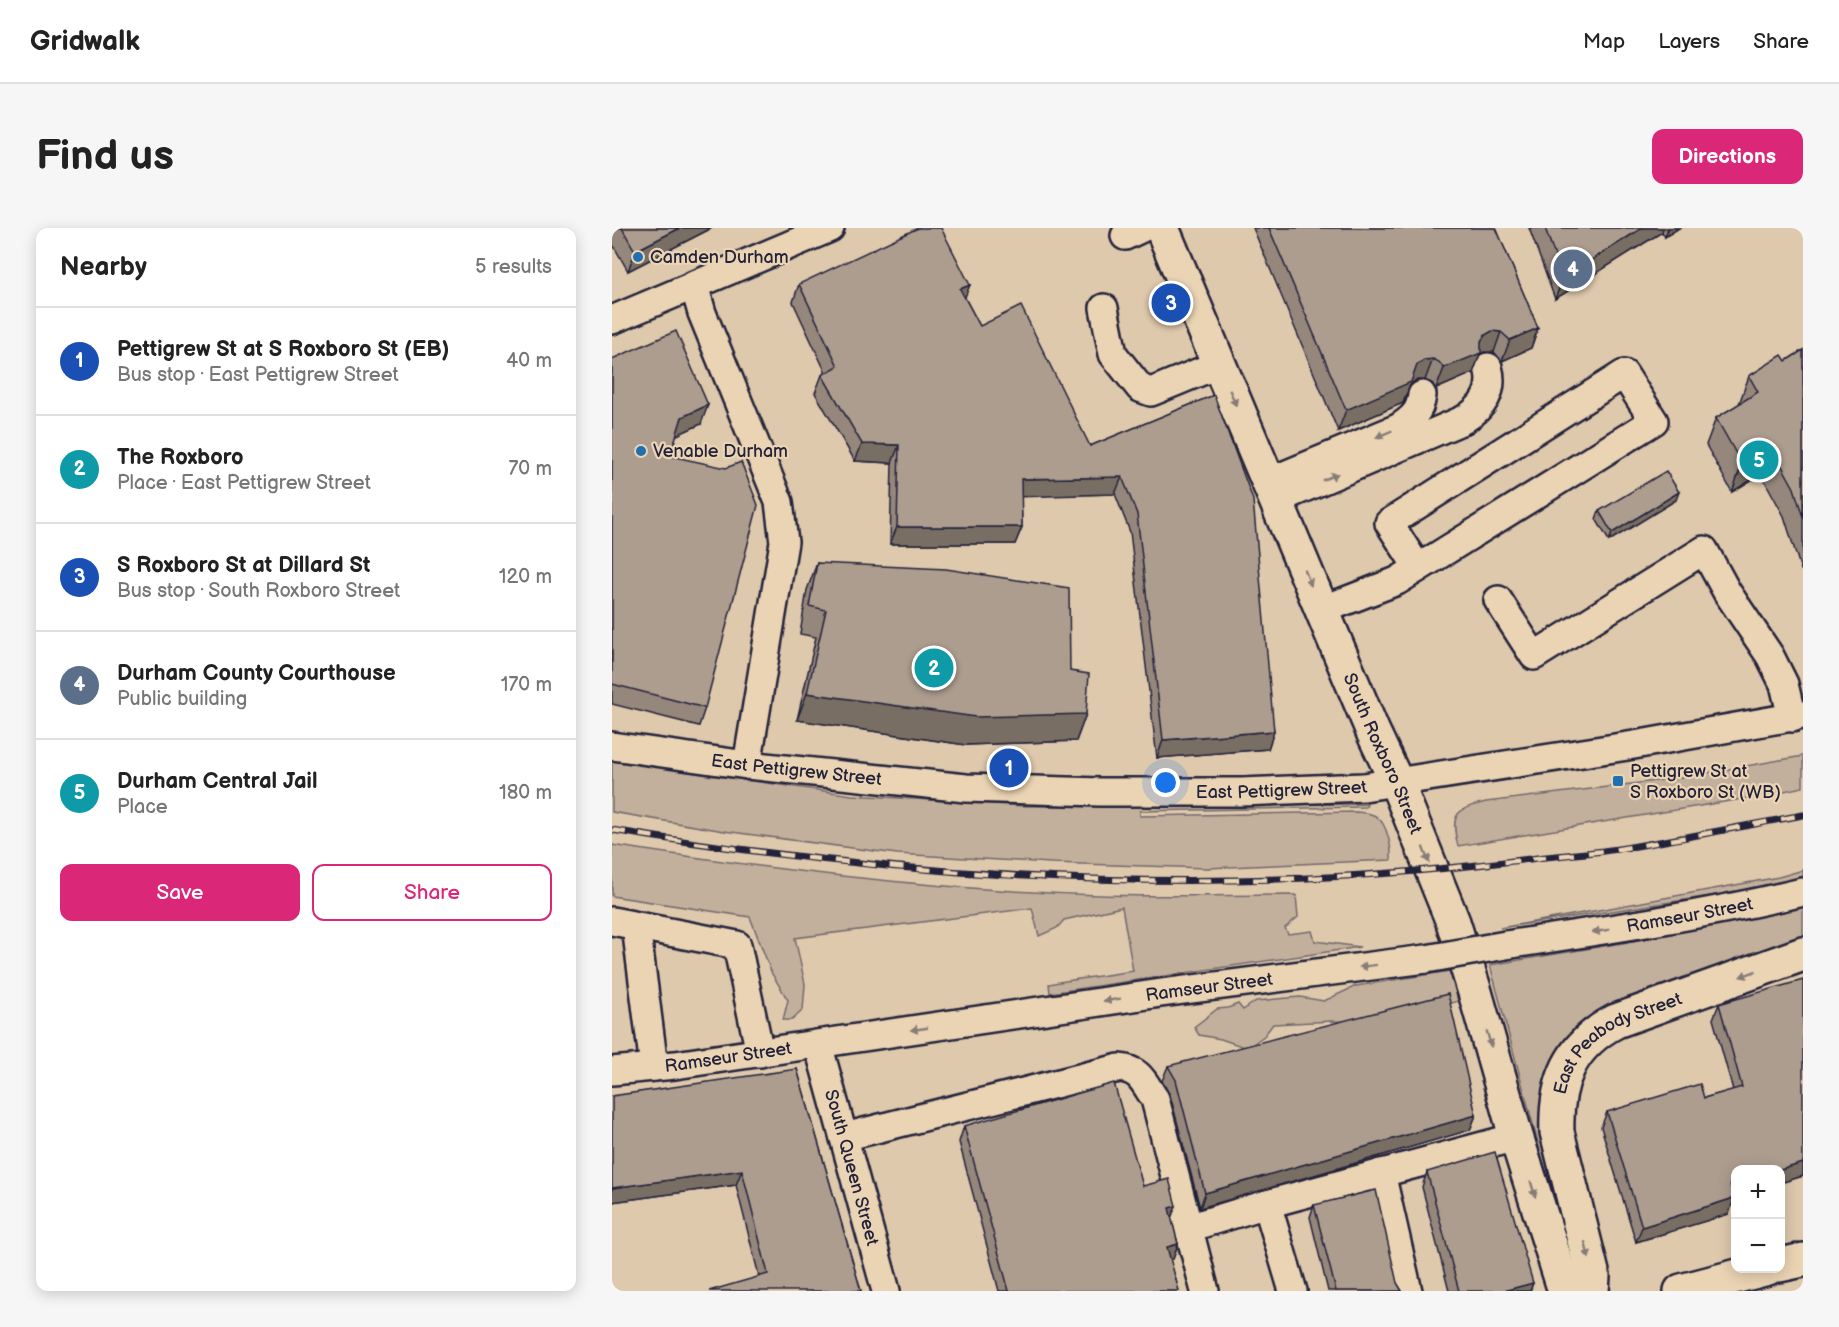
<!DOCTYPE html>
<meta charset="utf-8">
<style>
body{margin:0;font-family:"Balsamiq Sans",sans-serif;background:#f6f6f6;color:#222}
.controls{position:absolute;right:18px;bottom:18px;display:grid;overflow:hidden;border-radius:12px;box-shadow:0 3px 15px #0003}
.controls button{width:54px;height:54px;display:grid;place-items:center;padding:0;border:0;border-bottom:2px solid #e0e0e0;background:#fff;color:#222;font:30px sans-serif}
.you{position:absolute;left:554px;top:555px;width:21px;height:21px;margin:-15px;border:4px solid #fff;border-radius:50%;background:#1a73e8;box-shadow:0 0 0 9px #1a73e833}
.badge{display:grid;place-items:center;width:39px;height:39px;border-radius:50%;background:#db2777;color:#fff;font-size:20px;font-weight:700}
.pin{position:absolute;translate:-50% -50%;border:3px solid #fff;box-shadow:0 2px 6px #0006}
.list{margin:0;padding:0;list-style:none}
h2{display:flex;justify-content:space-between;align-items:center;height:78px;margin:0;padding:0 24px;font-size:26px}
h2 small{font-size:20px;font-weight:400;color:#767676}
.list li{display:grid;grid-template-columns:39px 1fr auto;gap:18px;align-items:center;box-sizing:border-box;height:108px;padding:0 24px;border-top:2px solid #e0e0e0}
.list b{display:block;font-size:22px;white-space:nowrap}
.list p{margin:0;font-size:20px;white-space:nowrap;color:#767676}
.list em{font-size:20px;font-style:normal;color:#767676}
.actions{display:flex;gap:12px;padding:18px 24px}
.actions a{flex:1;padding:14px 0;border:2px solid #db2777;border-radius:12px;text-align:center;font-size:21px;color:#db2777}
.actions .main{background:#db2777;color:#fff}
.map{position:relative;flex:none;width:1191px;height:1063px;overflow:hidden;border-radius:12px}
header{display:flex;align-items:center;gap:36px;box-sizing:border-box;height:84px;padding:0 30px;background:#fff;border-bottom:2px solid #e0e0e0}
header strong{font-size:28px}
nav{display:flex;gap:33px;margin-inline-start:auto;font-size:21px}
.intro{display:flex;align-items:center;justify-content:space-between;box-sizing:border-box;height:144px;padding:0 36px}
h1{margin:0;font-size:42px}
.button{padding:15px 27px;border-radius:12px;background:#db2777;color:#fff;font-size:21px;font-weight:700}
main{display:flex;gap:36px;padding:0 36px}
aside{flex:1;background:#fff;border-radius:12px;box-shadow:0 3px 15px #0003}
.map>svg:first-child{display:block}
</style>
<header>
<strong>Gridwalk</strong>
<nav><a>Map</a><a>Layers</a><a>Share</a></nav>
</header>
<div class="intro"><h1>Find us</h1><a class="button">Directions</a></div>
<main>
<aside>
<h2>Nearby<small>5 results</small></h2>
<ul class="list">
<li><span class="badge" style="background:#1a4fb4">1</span><div><b>Pettigrew St at S Roxboro St (EB)</b><p>Bus stop · East Pettigrew Street</p></div><em>40 m</em></li>
<li><span class="badge" style="background:#0f9aa8">2</span><div><b>The Roxboro</b><p>Place · East Pettigrew Street</p></div><em>70 m</em></li>
<li><span class="badge" style="background:#1a4fb4">3</span><div><b>S Roxboro St at Dillard St</b><p>Bus stop · South Roxboro Street</p></div><em>120 m</em></li>
<li><span class="badge" style="background:#5c6f8a">4</span><div><b>Durham County Courthouse</b><p>Public building</p></div><em>170 m</em></li>
<li><span class="badge" style="background:#0f9aa8">5</span><div><b>Durham Central Jail</b><p>Place</p></div><em>180 m</em></li>
</ul>
<div class="actions"><a class="main">Save</a><a>Share</a></div>
</aside>
<div class="map">
<svg width="1191" height="1063" viewBox="0 0 1191 1063">
<rect width="100%" height="100%" fill="#dfc9ad"/>
<filter id="ink" filterUnits="userSpaceOnUse"><feTurbulence type="fractalNoise" baseFrequency=".0167" numOctaves="2"/><feDisplacementMap in="SourceGraphic" scale="12" xChannelSelector="R" yChannelSelector="G"/><feConvolveMatrix kernelMatrix="1 2 1 2 8 2 1 2 1" color-interpolation-filters="sRGB"/></filter>
<g filter="url(#ink)">
<!-- green -->
<g fill="#c3b09c" stroke="#72696c" stroke-width="1.5">
<path d="M1191,528V559L1148,568L846,618C838,587 843,581 874,574L1067,550Z"/>
<path d="M0,530L64,542L240,567L412,578L755,576L754,579L528,583V588L745,584C752,585 760,585 765,589C775,596 780,620 779,632L595,640L439,635L285,626L112,603L0,584Z"/>
<path d="M0,617C162,642 325,662 488,667C553,669 619,667 684,667L686,689L673,700L676,706L700,703L703,713L748,719L438,765L437,756L447,754L521,743L510,679L452,692L445,700L427,708L420,680L183,710L193,756L191,782L180,792H171L176,772L160,746L138,689L0,668Z"/>
<path d="M1191,642V648L1131,663L888,700L1167,649Z"/>
<path d="M1191,680V709L1013,772L982,785L963,800L950,818L935,846L929,875L930,900L963,1042L959,1037L878,737L1016,714Z"/>
<path d="M838,743L846,773L834,777L822,783L809,773L745,794L721,793L661,796L652,808L635,820L609,811L587,807L582,799L605,781L616,780L626,776L631,782L644,773L688,769L712,773L744,758Z"/>
</g>
<g fill="none" stroke-linecap="round" stroke-linejoin="round">
<!-- minor casing -->
<g stroke="#22223b" stroke-width="32">
<g id="minor">
<path d="M513,8L530,0"/>
<path d="M82,57L90,85L167,274L172,314L135,537"/>
<path d="M492,80L501,126L528,160L539,164L607,136"/>
<path d="M0,92L218,0"/>
<path d="M656,254L786,200C800,191 808,184 810,167"/>
<path d="M664,272L851,192C871,180 883,163 876,139"/>
<path d="M886,372L922,428L1092,322L1115,364L1158,428L1172,456L1180,490"/>
<path d="M710,382L785,353L806,340L1042,193L1012,146L777,295L806,340"/>
<path id="s1" d="M0,518L135,537L354,560L488,564H629L752,559L1022,517L1191,487"/>
<path d="M0,693L125,717L148,825"/>
<path d="M24,698L42,839"/>
<path id="s2" d="M894,717C994,702 1093,687 1191,664"/>
<path id="s3" d="M206,816L274,1063"/>
<path id="s4" d="M0,843L63,837L549,765L814,731"/>
<path d="M232,909L507,840C528,841 532,855 543,871L593,1063"/>
<path d="M769,945L796,1063"/>
<path d="M576,1000L655,976"/>
<path d="M681,1063L655,976L904,909"/>
</g>
</g>
<!-- major casing -->
<g stroke="#22223b" stroke-width="38">
<g id="major">
<path id="s5" d="M550,0L761,504L784,553L841,694L863,764L903,905L952,1060L954,1063"/>
<path d="M1168,1037L1191,1032"/>
<path id="s6" d="M980,1063L981,1048L945,904C943,854 958,817 1004,793L1191,726"/>
<path d="M1069,1063L1156,1040"/>
</g>
</g>
<!-- minor -->
<use href="#minor" stroke="#ebd4b4" stroke-width="27"/>
<!-- major -->
<use href="#major" stroke="#ebd4b4" stroke-width="33"/>
<!-- rail casing -->
<g stroke="#22223b" stroke-width="7">
<path id="rail" d="M0,602C230,640 463,660 696,650C770,647 844,640 918,631C949,627 982,625 1013,620C1073,610 1132,598 1191,587"/>
</g>
<!-- rail -->
<use href="#rail" stroke="#ebd4b4" stroke-width="4.5" stroke-dasharray="14" stroke-linecap="butt"/>
<!-- minor-bridge casing -->
<g stroke="#22223b" stroke-width="32" stroke-linecap="butt">
<path id="minor-bridge" d="M814,731L894,717"/>
</g>
<!-- minor-bridge -->
<use href="#minor-bridge" stroke="#ebd4b4" stroke-width="27"/>
</g>
<!-- wall -->
<g fill="#95877b" stroke="#22223b" stroke-width="1.5">
<path d="M0,0H100L16,43L0,15Z"/>
<path d="M641,0H884L926,100L919,120L890,133L882,124H872L868,126L861,145L824,161L820,155L813,152H804L798,157L791,175L726,203Z"/>
<path d="M917,0H1067L1053,9L1050,4L943,71Z"/>
<path d="M187,56L353,70L368,98L478,218L602,167L662,503L656,521L545,530L518,304L503,266L409,268L410,299L403,316H278L280,235L243,233L203,165L210,147L214,145L181,74Z"/>
<path d="M1191,122V341L1189,342L1172,288L1149,246L1120,264L1094,217L1104,190L1127,176L1137,148L1174,133Z"/>
<path d="M0,131L89,196L64,207L58,228L93,480L87,498L0,476Z"/>
<path d="M1064,272L997,313L984,291L987,283Z"/>
<path d="M205,335L458,443L474,486L464,513L354,517L185,492L204,409L188,406L195,362Z"/>
<path d="M1107,776L1191,948L1168,955V942H1124V968H1122V970L1117,986L1024,1014L989,899L995,884L1092,870L1121,862L1101,791Z"/>
<path d="M556,838L864,887L858,902L588,980L558,867L550,853Z"/>
<path d="M185,841L249,1063L147,1048L124,957L0,974Z"/>
<path d="M352,898L531,958L559,990L566,1016L561,1031L558,1032L567,1063H387L347,914Z"/>
<path d="M815,944L921,1055L918,1063H837L810,959Z"/>
<path d="M702,977L785,1055L790,1063H716L698,989Z"/>
</g>
<!-- shaded-wall -->
<g fill="#796e64" stroke="#22223b" stroke-width="1.5">
<path d="M68,0H100L16,43L23,23Z"/>
<path d="M1030,0H1051L1050,4L943,71L951,50Z"/>
<path d="M1056,0H1067L1053,9Z"/>
<path d="M358,57L351,74L348,61Z"/>
<path d="M926,100L919,120L890,133L898,112Z"/>
<path d="M880,103L889,104L882,124H872L868,126L861,145L824,161L832,140L869,113L873,107Z"/>
<path d="M821,131L813,152H804L798,157L791,175L726,203L734,182L812,132Z"/>
<path d="M96,177L89,196L63,208L70,189Z"/>
<path d="M250,216L287,217L280,235L243,233Z"/>
<path d="M1159,218L1149,246L1120,264L1130,236Z"/>
<path d="M510,249L503,266L403,269L409,251Z"/>
<path d="M1067,264L1064,272L997,313L1000,305Z"/>
<path d="M285,299H410L403,316H278Z"/>
<path d="M195,465L474,486L464,513L354,517L185,492Z"/>
<path d="M662,503L656,521L545,530L551,512Z"/>
<path d="M864,887L858,902L588,980L593,965Z"/>
<path d="M1191,935V948L1168,955V942Z"/>
<path d="M130,942L124,957L0,974V960Z"/>
<path d="M1124,954V968L1113,971L1118,956Z"/>
<path d="M1122,970L1117,986L1024,1014L1030,999Z"/>
<path d="M564,978L558,993L557,980Z"/>
<path d="M566,1016L561,1031L549,1034L555,1019Z"/>
<path d="M921,1055L918,1063H891Z"/>
</g>
<!-- building -->
<g fill="#ad9d8f" stroke="#22223b" stroke-width="1.5">
<path d="M10,0H68L23,23Z"/>
<path d="M306,0H329L358,57L348,61L368,98L409,78L478,218L602,167L641,272L662,503L551,512L525,286L510,249L409,251L410,299H285L287,217L250,216L210,147L226,138L187,56Z"/>
<path d="M657,0H884L926,100L898,112L889,104L880,103L873,107L869,113V125L832,140L827,134L821,131L812,132L805,137L799,154L734,182Z"/>
<path d="M933,0H1030L951,50Z"/>
<path d="M64,103L96,177L70,189L58,228L114,240L129,234L146,277L93,480L0,456V131Z"/>
<path d="M1191,122V289L1182,260L1159,218L1130,236L1104,190L1146,164L1137,148L1170,127L1174,133Z"/>
<path d="M1054,243L1067,264L1000,305L987,283Z"/>
<path d="M205,335L334,341L457,360L458,443L477,446L474,486L364,489L195,465L214,382L197,378Z"/>
<path d="M1191,752V935L1168,942H1124V954L1118,956L1122,970L1030,999L995,884L1088,856L1092,870L1130,859L1107,776Z"/>
<path d="M836,766L864,887L593,965L564,852L556,838Z"/>
<path d="M185,841L249,1063H97L156,1046L130,942L0,960V868Z"/>
<path d="M502,855L531,958L557,951L564,978L557,980L566,1016L555,1019L567,1063H397L352,898Z"/>
<path d="M883,924L921,1055L891,1063H847L815,944Z"/>
<path d="M764,962L785,1055L790,1063H724L702,977Z"/>
</g>
<!-- one-way arrows -->
<defs><path id="oneway-solid" d="M-6-.8H1V-3.2L6.5 0L1 3.2V.8H-6Z" transform="scale(1.5)"/></defs>
<g fill="#867b78">
<use href="#oneway-solid" transform="translate(621 170) rotate(67)"/>
<use href="#oneway-solid" transform="translate(772 206) rotate(157)"/>
<use href="#oneway-solid" transform="translate(718 249) rotate(-23)"/>
<use href="#oneway-solid" transform="translate(696 350) rotate(68)"/>
<use href="#oneway-solid" transform="translate(814 627) rotate(68)"/>
<use href="#oneway-solid" transform="translate(989 703) rotate(171)"/>
<use href="#oneway-solid" transform="translate(756 738) rotate(173)"/>
<use href="#oneway-solid" transform="translate(1136 746) rotate(160)"/>
<use href="#oneway-solid" transform="translate(500 772) rotate(171)"/>
<use href="#oneway-solid" transform="translate(307 801) rotate(172)"/>
<use href="#oneway-solid" transform="translate(877 811) rotate(74)"/>
<use href="#oneway-solid" transform="translate(921 961) rotate(73)"/>
<use href="#oneway-solid" transform="translate(975 1022) rotate(76)"/>
</g>
</g>
<!-- markers -->
<g fill="#1f6fb2" stroke="#ebd4b4" stroke-width="2">
<circle cx="26" cy="29" r="6"/>
<circle cx="29" cy="223" r="6"/>
<rect x="1000" y="547" width="12" height="12" rx="3"/>
</g>
<g text-anchor="middle" dominant-baseline="central" stroke-width="4.5" stroke-linejoin="round" paint-order="stroke">
<!-- poi labels -->
<g font-size="18" fill="#22223b" stroke="#ebd4b4" text-anchor="start">
<text x="38" y="29">Camden Durham</text>
<text x="41" y="223">Venable Durham</text>
<text x="1018" y="543">Pettigrew St at<tspan x="1018" dy="21">S Roxboro St (WB)</tspan></text>
</g>
<!-- street labels -->
<g font-size="18" fill="#22223b" stroke="#ebd4b4">
<text stroke="none"><textPath href="#s5" startOffset="570">South Roxboro Street</textPath></text>
<text stroke="none"><textPath href="#s1" startOffset="186">East Pettigrew Street</textPath></text>
<text stroke="none"><textPath href="#s1" startOffset="672">East Pettigrew Street</textPath></text>
<text stroke="none"><textPath href="#s2" startOffset="186">Ramseur Street</textPath></text>
<text stroke="none"><textPath href="#s4" startOffset="603">Ramseur Street</textPath></text>
<text stroke="none"><textPath href="#s6" startOffset="284">East Peabody Street</textPath></text>
<text stroke="none"><textPath href="#s4" startOffset="117">Ramseur Street</textPath></text>
<text stroke="none"><textPath href="#s3" startOffset="128">South Queen Street</textPath></text>
</g>
</g>
</svg>
<div class="controls">
<button>+</button>
<button>−</button>
</div>
<div class="you"></div>
<div class="pin badge" style="left:397px;top:540px;background:#1a4fb4">1</div>
<div class="pin badge" style="left:322px;top:440px;background:#0f9aa8">2</div>
<div class="pin badge" style="left:559px;top:75px;background:#1a4fb4">3</div>
<div class="pin badge" style="left:961px;top:41px;background:#5c6f8a">4</div>
<div class="pin badge" style="left:1147px;top:232px;background:#0f9aa8">5</div>
</div>
</main>
